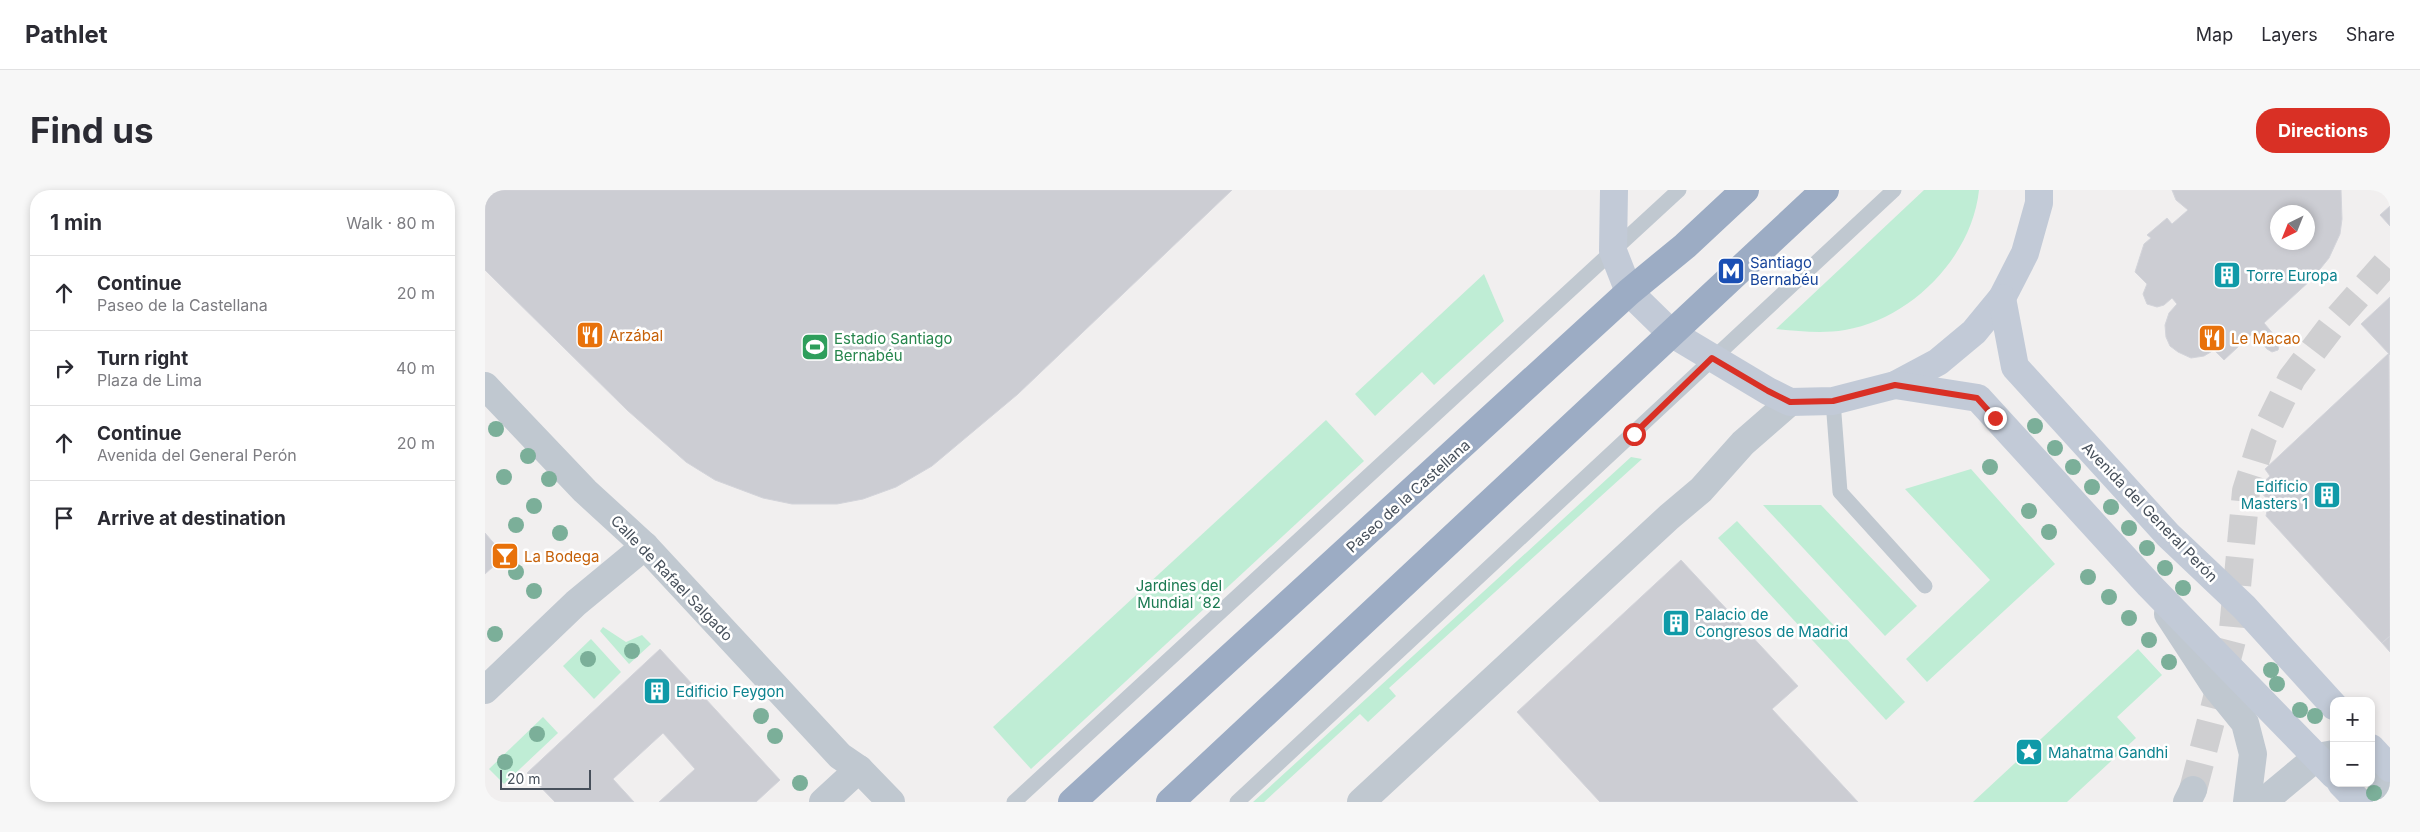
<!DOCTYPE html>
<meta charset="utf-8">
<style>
body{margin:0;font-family:Inter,sans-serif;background:#f7f7f7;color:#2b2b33}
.controls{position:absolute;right:15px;bottom:15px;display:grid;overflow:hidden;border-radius:10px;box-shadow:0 2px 8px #0003}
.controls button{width:45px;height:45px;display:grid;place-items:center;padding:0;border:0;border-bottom:1px solid #e1e1e2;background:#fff;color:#2b2b33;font:25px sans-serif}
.compass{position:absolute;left:1785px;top:15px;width:45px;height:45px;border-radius:50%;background:#fff;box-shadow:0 2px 8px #0003;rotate:223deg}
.scale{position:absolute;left:15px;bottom:12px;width:91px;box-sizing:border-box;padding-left:5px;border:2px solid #47505b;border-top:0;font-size:14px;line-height:18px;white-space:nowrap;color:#47505b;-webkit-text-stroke:4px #fff;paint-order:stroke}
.stop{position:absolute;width:15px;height:15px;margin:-11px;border:4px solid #d93025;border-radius:50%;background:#fff}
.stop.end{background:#d93025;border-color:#fff;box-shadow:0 1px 5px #0008}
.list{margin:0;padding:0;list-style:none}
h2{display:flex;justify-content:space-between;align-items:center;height:65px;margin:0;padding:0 20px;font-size:21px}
h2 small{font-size:16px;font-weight:400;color:#7c7c81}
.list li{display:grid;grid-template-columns:32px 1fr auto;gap:15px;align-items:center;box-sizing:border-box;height:75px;padding:0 20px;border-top:1px solid #e1e1e2}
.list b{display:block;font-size:19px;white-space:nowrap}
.list p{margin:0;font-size:16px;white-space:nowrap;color:#7c7c81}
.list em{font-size:16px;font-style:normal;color:#7c7c81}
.icon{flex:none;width:28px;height:28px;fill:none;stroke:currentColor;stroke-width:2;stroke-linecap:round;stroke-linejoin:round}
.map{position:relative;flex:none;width:1905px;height:612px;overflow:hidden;border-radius:20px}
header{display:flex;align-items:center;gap:30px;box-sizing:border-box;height:70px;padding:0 25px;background:#fff;border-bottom:1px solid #e1e1e2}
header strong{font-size:24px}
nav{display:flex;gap:28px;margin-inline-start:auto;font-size:18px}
.intro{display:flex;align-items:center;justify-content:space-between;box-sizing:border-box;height:120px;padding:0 30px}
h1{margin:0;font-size:35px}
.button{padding:12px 22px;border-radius:20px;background:#d93025;color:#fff;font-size:18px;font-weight:700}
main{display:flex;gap:30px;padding:0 30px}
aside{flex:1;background:#fff;border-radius:20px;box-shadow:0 2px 8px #0003}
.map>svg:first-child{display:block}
</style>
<header>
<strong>Pathlet</strong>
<nav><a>Map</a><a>Layers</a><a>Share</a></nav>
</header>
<div class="intro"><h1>Find us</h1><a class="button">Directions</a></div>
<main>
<aside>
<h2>1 min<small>Walk · 80 m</small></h2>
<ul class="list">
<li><svg class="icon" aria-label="ahead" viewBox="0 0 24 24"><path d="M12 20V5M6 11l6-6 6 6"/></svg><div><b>Continue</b><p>Paseo de la Castellana</p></div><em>20 m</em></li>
<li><svg class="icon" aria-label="right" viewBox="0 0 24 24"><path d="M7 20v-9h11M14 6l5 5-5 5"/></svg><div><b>Turn right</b><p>Plaza de Lima</p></div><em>40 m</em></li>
<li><svg class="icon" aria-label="ahead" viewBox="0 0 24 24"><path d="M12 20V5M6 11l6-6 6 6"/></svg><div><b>Continue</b><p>Avenida del General Perón</p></div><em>20 m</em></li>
<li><svg class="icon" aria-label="arrive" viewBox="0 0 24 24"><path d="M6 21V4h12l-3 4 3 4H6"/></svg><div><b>Arrive at destination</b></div></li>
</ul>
</aside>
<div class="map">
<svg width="1905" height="612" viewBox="0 0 1905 612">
<rect width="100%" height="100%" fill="#f1efef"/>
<!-- green -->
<g fill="#bfedd5">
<path d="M1439,0H1494C1487,67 1426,129 1360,140C1336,144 1314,141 1291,139Z"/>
<path d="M999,84L1019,131L949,195L937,182L890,226L870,204Z"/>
<path d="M841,230L879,271L546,579L508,537Z"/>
<path d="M1146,267L1157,269L904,498L911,506L883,532L875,524L779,612H768Z"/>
<path d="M1486,279L1570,374L1442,492L1421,469L1505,390L1420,299Z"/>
<path d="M1278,315H1336L1432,416L1400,446Z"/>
<path d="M1252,331L1420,512L1401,530L1233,348Z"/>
<path d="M118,437L141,452L157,445L166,454L144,474L115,441Z"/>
<path d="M106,449L136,482L109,509L78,476Z"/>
<path d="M1653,459L1677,485L1632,527L1651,548L1582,612H1488Z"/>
<path d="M58,527L73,543L19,594L4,579Z"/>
</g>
<!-- building -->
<g fill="#cccdd3" stroke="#d3d4da" fill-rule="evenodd">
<path d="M0,0H747L533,204L447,276L411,297L378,309L352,314H307L278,308L230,290L201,272L142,220L0,80Z"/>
<path d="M1687,0H1856L1857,29L1855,44L1844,68L1827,89L1779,133L1795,152L1793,160L1787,162L1782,159L1768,143L1739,170L1729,160L1719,166L1706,168L1693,162L1685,156L1681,147L1680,135L1684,123L1692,114L1687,108L1679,115L1672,117L1662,114L1658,104L1662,94L1650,82L1659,54L1666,48L1662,45L1682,28L1687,34L1703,20L1691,10ZM1792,22H1822V52H1792Z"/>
<path d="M1905,16V36L1895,25Z"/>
<path d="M1905,107V165L1876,134Z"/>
<path d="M1904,163L1905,446L1897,453L1781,326L1784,311L1772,298L1785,286L1780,279Z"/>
<path d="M0,343L20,366L0,384Z"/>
<path d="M1196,370L1313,496L1287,519L1373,612H1115L1032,522Z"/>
<path d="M1905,446V462L1897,453Z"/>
<path d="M175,459L295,590L271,612H174L210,579L178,543L128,589L149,612H70L42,583Z"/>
</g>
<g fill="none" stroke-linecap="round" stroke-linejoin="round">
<!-- minor-tunnel -->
<path stroke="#cfcfd1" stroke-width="28" stroke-dasharray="28 14" stroke-linecap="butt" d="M1708,600L1747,450L1761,301L1778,247L1807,188L1852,129L1905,69"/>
<!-- service -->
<g stroke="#c0c8d0" stroke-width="15">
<path d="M1348,211L1355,302L1440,396"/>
<path d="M529,612L1194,0"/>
<path d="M752,612L1409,0"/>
</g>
<!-- minor -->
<g stroke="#c0c8d0" stroke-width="28">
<path d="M0,196L100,301L160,356L355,566L374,579L406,612"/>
<path d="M1683,424L1730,496L1760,533L1768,564L1762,612"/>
<path d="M0,500L91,413L160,356"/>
<path d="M338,612L374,579"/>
<path d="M876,612L1184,327L1216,300L1258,253L1305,212"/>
<path d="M1702,612L1708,600"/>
</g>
<!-- tertiary -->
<g stroke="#c0c8d0" stroke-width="28">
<path d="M1886,579L1905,599"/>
<path d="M1778,612L1832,567L1849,564"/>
</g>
<!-- secondary -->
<g stroke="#c2cad7" stroke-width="28">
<path d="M1129,0L1128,61L1144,102L1186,143L1283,201L1305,212L1348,211L1410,195L1453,172L1489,142L1517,108L1540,63L1554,13V0"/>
<path d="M1517,108L1530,177L1683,345L1759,417L1849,516"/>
<path d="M1410,195L1493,208L1664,395L1849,585"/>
<path d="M1886,558L1905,578"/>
<path d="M1856,593L1874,612"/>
</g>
<!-- trunk -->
<g stroke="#9cacc4" stroke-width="28">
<path d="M587,612L1144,102L1200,56L1260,0"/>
<path d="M685,612L1340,0"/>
</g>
</g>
<!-- trees -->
<g fill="#7baf99">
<circle cx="1550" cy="236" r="8"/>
<circle cx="11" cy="239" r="8"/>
<circle cx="1570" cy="258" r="8"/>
<circle cx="43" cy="266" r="8"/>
<circle cx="1505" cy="277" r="8"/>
<circle cx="1588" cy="277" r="8"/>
<circle cx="19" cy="287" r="8"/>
<circle cx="64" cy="289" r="8"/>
<circle cx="1607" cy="297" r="8"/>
<circle cx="49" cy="316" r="8"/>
<circle cx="1626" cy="317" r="8"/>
<circle cx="1544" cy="321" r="8"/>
<circle cx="31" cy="335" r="8"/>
<circle cx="1644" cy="338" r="8"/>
<circle cx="1564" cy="342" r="8"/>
<circle cx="75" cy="343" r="8"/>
<circle cx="1662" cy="358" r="8"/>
<circle cx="1680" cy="378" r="8"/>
<circle cx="31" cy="382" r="8"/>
<circle cx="1603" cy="387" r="8"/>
<circle cx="1698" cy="398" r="8"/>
<circle cx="49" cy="401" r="8"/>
<circle cx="1624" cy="407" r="8"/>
<circle cx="1644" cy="428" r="8"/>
<circle cx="10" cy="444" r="8"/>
<circle cx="1664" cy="450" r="8"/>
<circle cx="147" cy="461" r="8"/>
<circle cx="103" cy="469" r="8"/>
<circle cx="1684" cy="472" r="8"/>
<circle cx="1786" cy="480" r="8"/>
<circle cx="1792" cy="494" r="8"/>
<circle cx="1815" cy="520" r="8"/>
<circle cx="276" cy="526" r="8"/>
<circle cx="1830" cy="526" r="8"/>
<circle cx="52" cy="544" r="8"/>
<circle cx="290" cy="546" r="8"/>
<circle cx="20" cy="572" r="8"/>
<circle cx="315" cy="593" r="8"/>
<circle cx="1889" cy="603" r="8"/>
</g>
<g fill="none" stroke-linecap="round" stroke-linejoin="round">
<!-- route -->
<path stroke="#d93025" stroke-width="6" d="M1149,244L1227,168L1283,201L1305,212L1348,211L1410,195L1492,208L1510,228"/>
</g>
<!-- icons -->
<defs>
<g id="metro-square" transform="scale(1.4375)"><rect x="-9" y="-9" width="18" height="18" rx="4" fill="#1a4fb4" stroke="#fff"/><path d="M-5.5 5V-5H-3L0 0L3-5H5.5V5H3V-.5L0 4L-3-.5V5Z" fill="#fff"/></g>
<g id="building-square" transform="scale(1.4375)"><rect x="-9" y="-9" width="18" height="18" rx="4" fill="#0f9aa8" stroke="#fff"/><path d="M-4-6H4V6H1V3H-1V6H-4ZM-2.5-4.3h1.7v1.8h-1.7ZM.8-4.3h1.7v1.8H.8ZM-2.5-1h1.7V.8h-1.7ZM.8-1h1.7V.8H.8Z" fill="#fff"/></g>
<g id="restaurant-square" transform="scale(1.4375)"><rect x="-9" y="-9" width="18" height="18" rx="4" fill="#e8710a" stroke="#fff"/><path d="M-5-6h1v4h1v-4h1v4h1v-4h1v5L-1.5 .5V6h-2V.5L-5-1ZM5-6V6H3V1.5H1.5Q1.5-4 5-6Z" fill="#fff"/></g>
<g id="stadium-square" transform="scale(1.4375)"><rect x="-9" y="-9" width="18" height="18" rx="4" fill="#2e9e5b" stroke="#fff"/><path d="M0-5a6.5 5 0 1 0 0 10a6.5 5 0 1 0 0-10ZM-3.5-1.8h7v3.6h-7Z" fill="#fff"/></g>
<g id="bar-square" transform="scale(1.4375)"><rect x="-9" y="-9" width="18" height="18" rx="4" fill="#e8710a" stroke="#fff"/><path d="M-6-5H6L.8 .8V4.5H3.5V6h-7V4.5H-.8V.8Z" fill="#fff"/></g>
<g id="sight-square" transform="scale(1.4375)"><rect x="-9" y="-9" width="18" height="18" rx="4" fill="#0f9aa8" stroke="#fff"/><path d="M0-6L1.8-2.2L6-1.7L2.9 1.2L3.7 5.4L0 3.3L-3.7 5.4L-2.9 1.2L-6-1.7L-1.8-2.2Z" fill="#fff"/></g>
</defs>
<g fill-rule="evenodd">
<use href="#metro-square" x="1246" y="81"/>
<use href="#building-square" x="1742" y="85"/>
<use href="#restaurant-square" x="105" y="145"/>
<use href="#restaurant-square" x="1727" y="148"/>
<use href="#stadium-square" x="330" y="157"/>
<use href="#building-square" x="1842" y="305"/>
<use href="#bar-square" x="20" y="366"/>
<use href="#building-square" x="1191" y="433"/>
<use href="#building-square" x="172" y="501"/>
<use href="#sight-square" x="1544" y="562"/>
</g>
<g text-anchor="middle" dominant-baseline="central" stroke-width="5" stroke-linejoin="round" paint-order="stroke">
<!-- transit labels -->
<g font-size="15" fill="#164399" stroke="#fff" text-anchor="start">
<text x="1265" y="72">Santiago<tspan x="1265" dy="17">Bernabéu</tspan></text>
</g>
<!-- culture labels -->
<g font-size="15" fill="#0d838f" stroke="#fff" text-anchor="start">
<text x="1761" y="85">Torre Europa</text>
<text x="1823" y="296" text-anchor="end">Edificio<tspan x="1823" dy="17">Masters 1</tspan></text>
<text x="1210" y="424">Palacio de<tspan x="1210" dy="17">Congresos de Madrid</tspan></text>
<text x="191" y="501">Edificio Feygon</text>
<text x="1563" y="562">Mahatma Gandhi</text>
</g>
<!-- food labels -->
<g font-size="15" fill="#c56008" stroke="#fff" text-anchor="start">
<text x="124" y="145">Arzábal</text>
<text x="1746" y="148">Le Macao</text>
<text x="39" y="366">La Bodega</text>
</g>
<!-- leisure labels -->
<g font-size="15" fill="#27864d" stroke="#fff" text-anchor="start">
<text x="349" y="148">Estadio Santiago<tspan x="349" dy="17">Bernabéu</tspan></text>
</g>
<!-- street labels -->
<g font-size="15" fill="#47505b" stroke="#fff">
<text transform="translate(923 306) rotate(-42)">Paseo de la Castellana</text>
<text transform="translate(1665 322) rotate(46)">Avenida del General Perón</text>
<text transform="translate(187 388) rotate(46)">Calle de Rafael Salgado</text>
</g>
<!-- park labels -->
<g font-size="15" fill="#1b7a52" stroke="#fff">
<text x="694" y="395">Jardines del<tspan x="694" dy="17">Mundial ´82</tspan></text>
</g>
</g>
</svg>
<div class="controls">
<button>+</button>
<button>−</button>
</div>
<svg class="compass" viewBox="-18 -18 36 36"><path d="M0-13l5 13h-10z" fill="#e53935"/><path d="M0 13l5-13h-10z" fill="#7c7c81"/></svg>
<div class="scale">20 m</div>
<div class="stop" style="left:1149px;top:244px"></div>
<div class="stop end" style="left:1510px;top:228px"></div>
</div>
</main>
